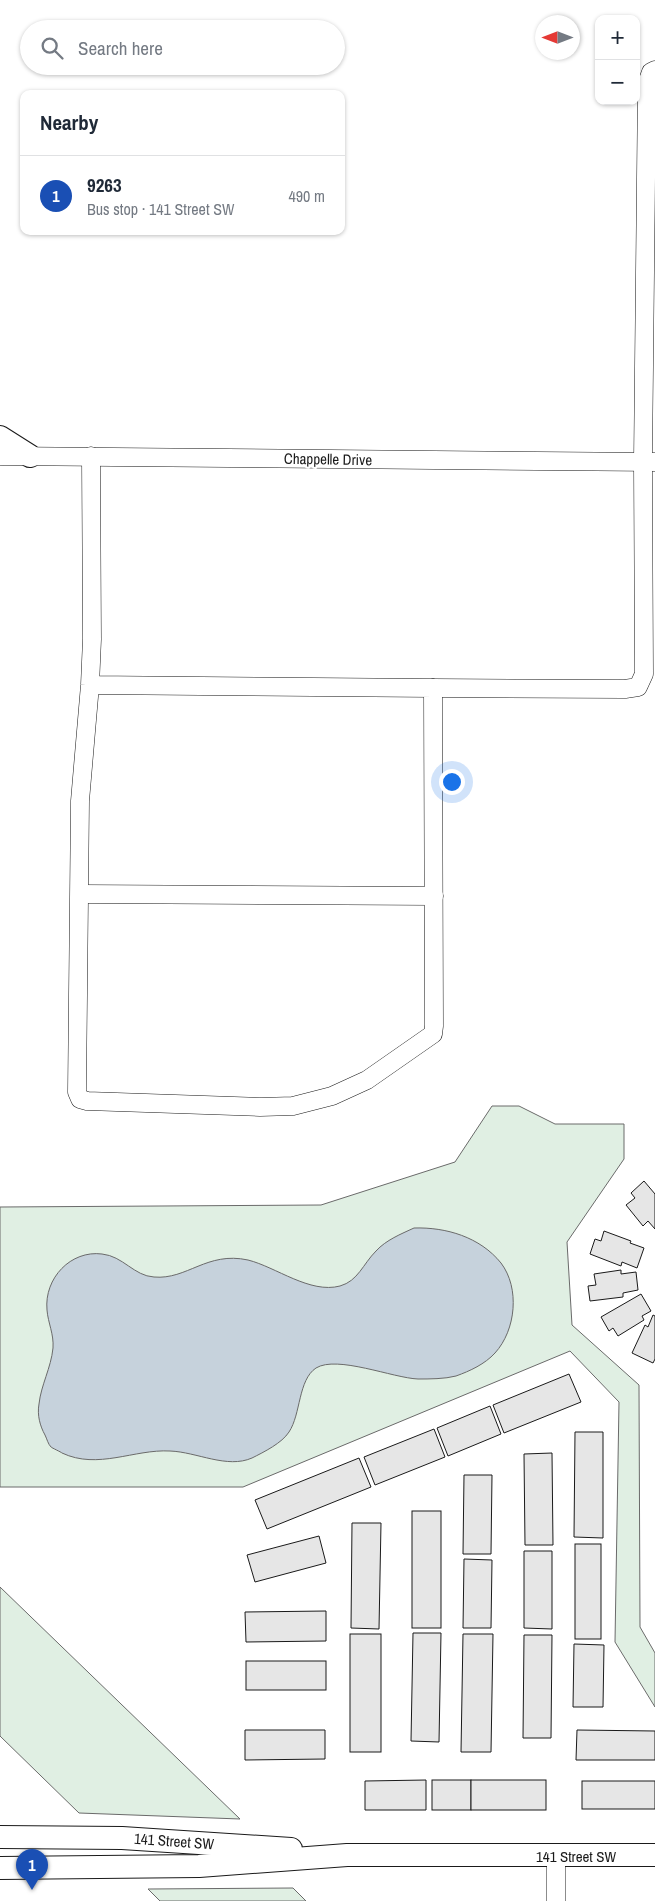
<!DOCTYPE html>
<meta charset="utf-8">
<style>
body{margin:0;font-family:"Archivo Narrow",sans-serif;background:#f6f6f7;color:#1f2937}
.controls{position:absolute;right:15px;top:15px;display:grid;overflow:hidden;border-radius:10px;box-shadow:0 1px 4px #0004}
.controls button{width:45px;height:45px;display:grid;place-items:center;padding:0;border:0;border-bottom:1px solid #e0e1e3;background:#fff;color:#1f2937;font:25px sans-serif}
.compass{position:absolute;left:535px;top:15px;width:45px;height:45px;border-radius:50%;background:#fff;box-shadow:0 1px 4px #0004;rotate:270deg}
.you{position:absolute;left:451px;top:781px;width:18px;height:18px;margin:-12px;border:4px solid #fff;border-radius:50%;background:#1a73e8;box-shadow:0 0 0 8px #1a73e833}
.badge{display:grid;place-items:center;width:32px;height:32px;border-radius:50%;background:#c62828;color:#fff;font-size:16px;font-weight:700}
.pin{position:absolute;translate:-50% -41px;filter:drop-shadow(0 1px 2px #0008)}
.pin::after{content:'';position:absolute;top:26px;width:18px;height:15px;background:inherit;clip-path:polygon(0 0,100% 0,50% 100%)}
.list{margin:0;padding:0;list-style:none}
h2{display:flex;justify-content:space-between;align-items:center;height:65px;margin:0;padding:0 20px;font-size:21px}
h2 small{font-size:16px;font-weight:400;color:#747a83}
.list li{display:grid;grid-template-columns:32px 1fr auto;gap:15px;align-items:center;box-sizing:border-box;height:80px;padding:0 20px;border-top:1px solid #e0e1e3}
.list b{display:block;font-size:19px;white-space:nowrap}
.list p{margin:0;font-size:16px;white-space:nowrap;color:#747a83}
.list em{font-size:16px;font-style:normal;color:#747a83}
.icon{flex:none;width:28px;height:28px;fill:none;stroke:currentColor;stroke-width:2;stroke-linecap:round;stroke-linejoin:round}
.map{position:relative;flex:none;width:655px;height:1901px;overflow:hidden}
.search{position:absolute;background:#fff;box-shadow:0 1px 4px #0004;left:20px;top:20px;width:325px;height:55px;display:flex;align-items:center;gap:12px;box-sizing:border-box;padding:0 18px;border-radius:28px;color:#747a83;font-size:19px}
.panel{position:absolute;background:#fff;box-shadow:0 1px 4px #0004;left:20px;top:90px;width:325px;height:145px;border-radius:10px}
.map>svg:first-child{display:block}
</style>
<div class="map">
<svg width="655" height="1901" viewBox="0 0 655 1901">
<rect width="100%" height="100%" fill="#fff"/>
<!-- green -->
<g fill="#e0efe3" stroke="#6a6a6a">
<path d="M492,1106H519L555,1124H624V1159L567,1242L572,1325L639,1385L640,1627L655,1653V1707L615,1642L619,1402L570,1351L243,1487H0V1207L321,1205L455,1162Z"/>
<path d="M0,1587L240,1819L79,1813L0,1736Z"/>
<path d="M293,1888L306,1901H160L148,1889Z"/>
</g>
<!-- water -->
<path fill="#c6d2dc" stroke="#6a6a6a" d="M414,1228C446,1227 480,1237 501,1263C520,1288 516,1330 495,1353C485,1364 470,1371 456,1376C445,1379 429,1379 418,1379C393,1378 337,1355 316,1368C298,1380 301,1414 289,1432C282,1443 264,1452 252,1458C227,1469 197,1452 170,1451C134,1449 98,1470 62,1453C61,1452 52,1448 51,1447C48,1444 47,1439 45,1435C40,1426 37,1415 39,1404C41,1385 51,1368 53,1348C54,1334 48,1323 47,1310C44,1278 71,1250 102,1254C123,1256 134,1276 154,1277C187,1280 207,1251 248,1260C276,1267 310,1294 340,1286C358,1281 363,1264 376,1251C386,1240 401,1234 414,1228Z"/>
<!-- building -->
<g fill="#e6e6e6" stroke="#1a1a1a">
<path d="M644,1181L655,1194V1229L648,1221L643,1226L626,1205L635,1198L631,1193Z"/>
<path d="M604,1231L631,1241L630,1243L644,1248L637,1268L622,1262L621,1266L590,1254L595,1239L601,1241Z"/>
<path d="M621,1270V1274L636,1272L638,1290L623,1293V1297L590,1301L588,1286L596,1285L594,1274Z"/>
<path d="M641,1294L651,1311L642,1316L644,1320L618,1336L613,1328L609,1331L601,1317Z"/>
<path d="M653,1315L655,1316V1359L653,1363L632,1353L645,1325L648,1327Z"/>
<path d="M569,1374L581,1402L504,1433L493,1405Z"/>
<path d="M490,1406L501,1434L448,1456L437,1428Z"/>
<path d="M434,1429L445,1457L375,1485L364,1457Z"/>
<path d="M575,1432H603V1538L574,1537Z"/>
<path d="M552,1453L553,1545H525L524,1454Z"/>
<path d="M359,1458L371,1487L267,1529L255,1500Z"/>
<path d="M464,1475H492L491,1554H463Z"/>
<rect x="412" y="1511" width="29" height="117"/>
<path d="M352,1523H381L379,1629L351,1628Z"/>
<path d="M319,1536L326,1563L255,1582L247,1555Z"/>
<rect x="575" y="1544" width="26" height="95"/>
<path d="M524,1551H552V1629L524,1628Z"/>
<path d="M464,1559L492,1560L491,1628H463Z"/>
<path d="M326,1611V1641L246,1642L245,1612Z"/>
<path d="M413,1633H441L439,1742L411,1741Z"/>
<rect x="350" y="1634" width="31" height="118"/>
<path d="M463,1634H493L491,1752H461Z"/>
<path d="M524,1635H552L551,1738H523Z"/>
<path d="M574,1644L604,1645L603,1707H573Z"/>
<rect x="246" y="1661" width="80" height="29"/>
<path d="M245,1730H325V1759L245,1760Z"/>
<path d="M577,1730L655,1731V1760H576Z"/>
<path d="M426,1780V1810H365V1781Z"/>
<rect x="432" y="1780" width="39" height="30"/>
<rect x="471" y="1780" width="75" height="30"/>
<rect x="582" y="1781" width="73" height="28"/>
</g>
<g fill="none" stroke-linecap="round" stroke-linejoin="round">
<!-- minor casing -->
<g stroke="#1a1a1a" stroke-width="19">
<g id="minor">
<path d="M0,456L655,462"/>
<path d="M90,685L433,688L434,1026L433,1034L367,1080L332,1096L293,1106L260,1107L87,1101L80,1099L77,1092L80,801L90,685L92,639L91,456"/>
<path d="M433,688L625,689L638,687L644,674L643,462L647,83L651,72L655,70"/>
<path d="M80,894L434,896"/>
<path d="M556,1856V1901"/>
</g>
</g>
<!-- major casing -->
<g stroke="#1a1a1a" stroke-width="24">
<g id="major">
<path d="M0,437L30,456"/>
<path d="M0,1837L122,1838L291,1849"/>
<path d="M0,1868L199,1866L347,1855H655"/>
</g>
</g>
<!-- minor -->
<use href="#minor" stroke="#fff" stroke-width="18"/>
<!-- major -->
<use href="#major" stroke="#fff" stroke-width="22"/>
</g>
<g text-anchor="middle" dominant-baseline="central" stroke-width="4" stroke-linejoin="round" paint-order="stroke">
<!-- street labels -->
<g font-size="15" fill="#1a1a1a" stroke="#fff">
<text transform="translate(328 459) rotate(1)">Chappelle Drive</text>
<text transform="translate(174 1841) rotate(4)">141 Street SW</text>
<text x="576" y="1856">141 Street SW</text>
</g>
</g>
</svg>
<div class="controls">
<button>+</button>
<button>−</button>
</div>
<svg class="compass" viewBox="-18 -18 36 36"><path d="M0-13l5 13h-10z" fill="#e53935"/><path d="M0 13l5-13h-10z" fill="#747a83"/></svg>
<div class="you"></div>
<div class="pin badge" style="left:32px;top:1890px;background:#1a4fb4">1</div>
<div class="search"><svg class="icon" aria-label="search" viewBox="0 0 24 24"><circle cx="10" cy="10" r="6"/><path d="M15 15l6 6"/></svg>Search here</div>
<section class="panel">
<h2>Nearby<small></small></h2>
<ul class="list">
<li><span class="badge" style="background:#1a4fb4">1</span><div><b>9263</b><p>Bus stop · 141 Street SW</p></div><em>490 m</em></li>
</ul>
</section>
</div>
